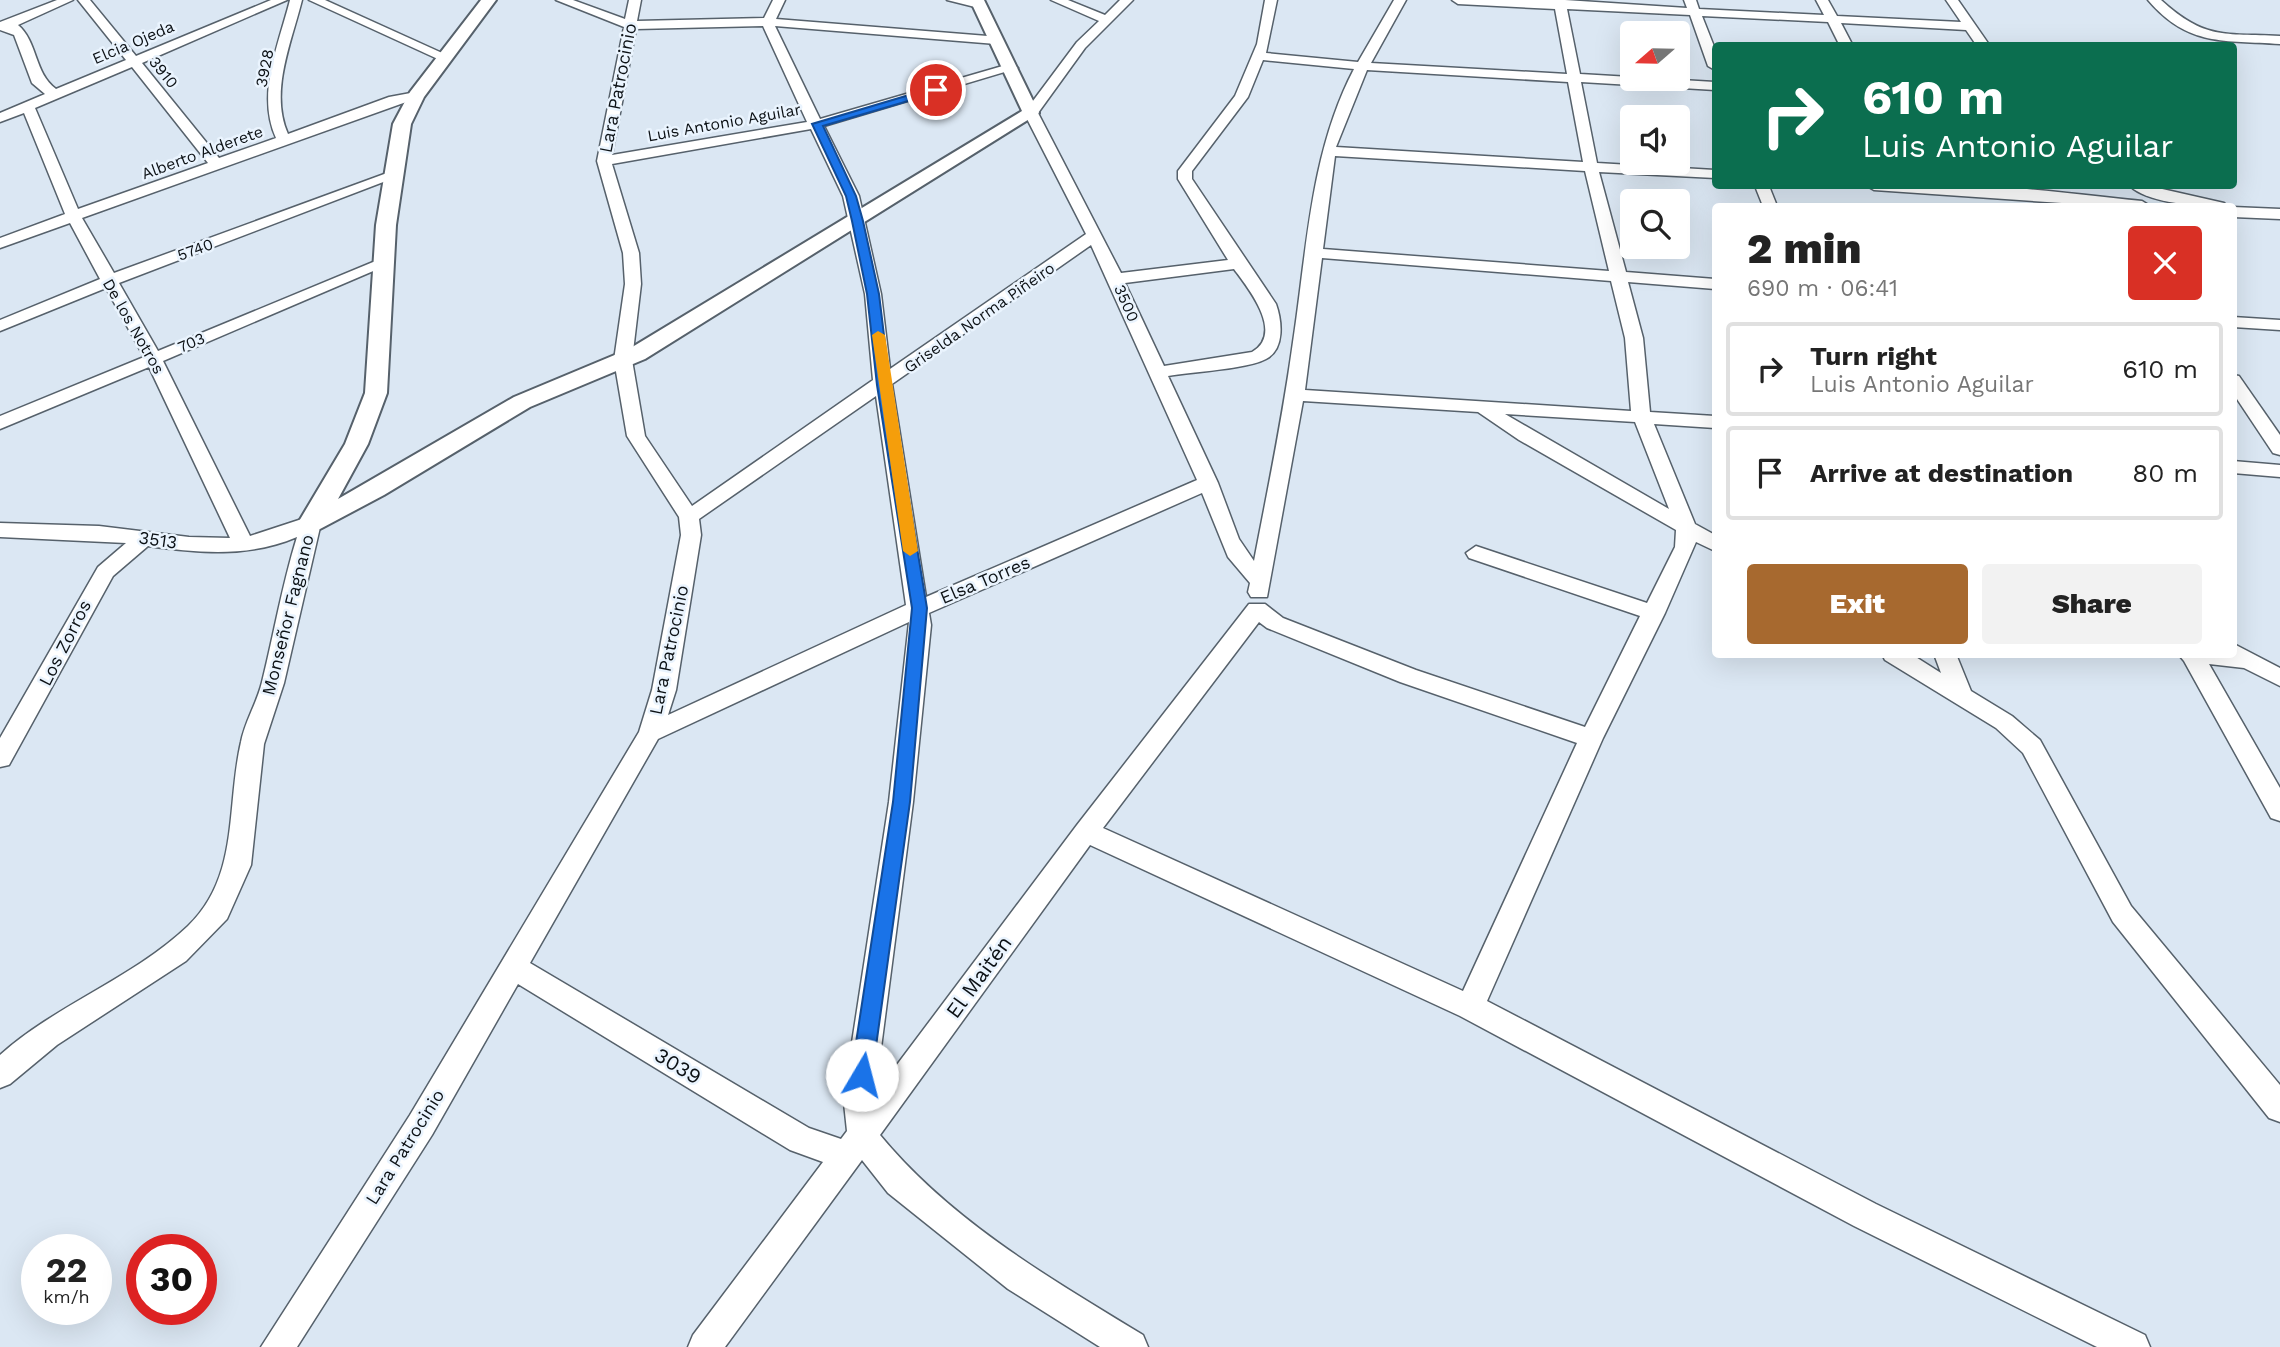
<!DOCTYPE html>
<html lang="en">
<head>
<meta charset="utf-8">
<style>
	:root { --surface:#fff; --page:#f2f2f2; --text:#222; --muted:#767676; --line:#e0e0e0; --accent:#a7692f }
	body { margin:0; font-family:"Work Sans",sans-serif; background:var(--page); color:var(--text); height:100vh; display:flex; flex-direction:column; font-size:26px; white-space:nowrap }
	* { box-sizing:border-box; margin:0 }
	p { font-size:23px; color:var(--muted) }
	.icon { flex:none; width:38px; height:38px; fill:none; stroke:currentColor; stroke-width:2; stroke-linecap:round; stroke-linejoin:round }
	.map { position:relative; flex:1; overflow:hidden }
	.panel { position:absolute; left:1712px; top:203px; width:525px; height:455px; display:flex; flex-direction:column; background:var(--surface); border-radius:7px; box-shadow:0 7px 28px #0002 }
	.panel>* { flex:none }
	.guide { position:absolute; left:1712px; top:42px; width:525px; height:147px; border-radius:7px; box-shadow:0 7px 28px #0002; background:#0b6e4f; color:#fff; overflow:hidden }
	.needle { width:46px; rotate:250deg }
	.tools { position:absolute; left:1620px; top:21px; display:grid; gap:14px }
	.tools a { display:grid; place-items:center; width:70px; height:70px; border-radius:7px; background:var(--surface); box-shadow:0 7px 28px #0002; font-size:35px }
	.speed { position:absolute; left:21px; top:1234px; display:flex; gap:14px; font-size:35px; font-weight:700; text-align:center }
	.speed>* { display:grid; place-content:center; width:91px; height:91px; border-radius:50%; background:var(--surface); box-shadow:0 7px 28px #0002; line-height:1 }
	.speed small { font-size:18px; font-weight:400 }
	.speed .limit { border:10px solid #d22; background:#fff; color:#111 }
	.pin { position:absolute; display:grid; place-items:center; width:60px; height:60px; color:#fff; margin:-30px; border:4px solid #fff; border-radius:50%; box-shadow:0 2px 7px #0007 }
	.me { position:absolute; width:77px; margin:-38px; rotate:8deg; stroke-linejoin:round; filter:drop-shadow(0 0 5px #0008) }
	.turn { display:flex; align-items:center; gap:24px; height:147px; padding:0 35px; font-size:32px }
	.turn .icon { width:91px; height:91px; stroke-width:2.5 }
	.turn b { display:block; font-size:49px; line-height:60px }
	.round { display:grid; place-items:center; flex:none; width:74px; height:74px; border-radius:7px; background:var(--page) }
	.head { display:flex; align-items:center; justify-content:space-between; height:119px; padding:0 35px }
	h1 { font-size:42px; font-weight:800; line-height:52px }
	.cta { display:flex; gap:14px; margin-top:auto; padding:14px 35px }
	.cta a { flex:1; height:80px; border-radius:7px; background:var(--accent); color:#fff; font-size:28px; font-weight:800; line-height:80px; text-align:center }
	.cta a+a { background:var(--page); color:var(--text) }
	ul { padding:0; list-style:none }
	li { display:flex; align-items:center; gap:21px; height:94px; margin:0 14px 10px; padding:0 21px; border:4px solid var(--line); border-radius:7px }
	li div { flex:1 }
	li b { display:block; font-size:26px }
	li em { font-style:normal }
	.map>svg:first-child { display:block }
	.lines { fill:none; stroke-linecap:round; stroke-linejoin:round }
	.minor-casing { stroke:#56616b; stroke-width:3 }
	.tertiary-casing { stroke:#56616b; stroke-width:4 }
	.minor { fill:#fff; fill-rule:evenodd }
	.tertiary { fill:#fff; fill-rule:evenodd }
	.route { fill:#1a73e8; stroke:#114b97; stroke-width:2 }
	.slow { fill:#f59e0b }
	.labels { text-anchor:middle; stroke-width:5; stroke-linejoin:round; paint-order:stroke }
	.far-street-label { font-size:16px; fill:#0c1115; stroke:#eaf4fe }
	.street-label { font-size:18px; fill:#0c1115; stroke:#eaf4fe }
	.near-street-label { font-size:21px; fill:#0c1115; stroke:#eaf4fe }
</style>
</head>
<body>
<div class="map">
<svg width="2280" height="1347" viewBox="0 0 2280 1347">
	<rect width="100%" height="100%" fill="#dbe7f3"/>
	<g class="lines">
		<g class="minor-casing">
			<g id="minor">
				<path d="M 57,0 L 73,0 L 18,25 C 38,42 34,73 56,89 L 126,60 L 78,0 L 90,0 L 136,56 L 271,0 L 287,0 L 142,63 L 219,158 L 276,138 C 256,94 279,44 290,0 L 302,0 C 292,41 269,92 288,134 L 389,97 L 416,92 L 423,96 L 82,218 L 114,273 L 387,173 L 392,172 L 399,176 L 119,283 L 158,351 L 378,260 L 384,258 L 392,263 L 163,361 L 250,536 L 311,516 L 321,523 L 284,683 L 264,744 L 251,865 L 227,919 L 186,961 L 57,1045 L 10,1084 L 0,1088 L 0,1055 C 57,1004 132,979 188,926 C 240,876 226,806 241,742 C 245,721 257,703 262,682 C 274,634 282,585 297,537 C 248,558 199,553 148,546 L 113,576 L 9,765 L 0,767 L 0,738 L 98,567 L 126,543 L 0,537 L 0,523 L 99,526 L 189,537 L 230,538 L 149,367 L 0,429 L 0,416 L 144,357 L 106,288 L 0,331 L 0,320 L 100,279 L 70,223 L 0,248 L 0,238 L 65,214 L 24,113 L 0,122 L 0,113 L 45,94 L 32,83 L 14,35 L 0,30 L 0,22 ZM 132,67 L 208,163 L 78,209 L 35,108 Z"/>
				<path d="M 309,0 L 325,0 L 451,57 L 440,60 Z"/>
				<path d="M 556,0 L 573,0 L 625,19 L 629,0 L 641,0 L 637,21 L 764,18 L 773,0 L 785,0 L 776,19 L 1000,37 L 1002,40 L 996,44 L 775,26 L 820,119 L 1006,65 L 1018,68 L 824,126 L 859,196 L 881,294 L 890,369 L 1086,234 L 1024,113 L 1077,42 L 1099,21 L 1051,0 L 1068,0 L 1105,15 L 1120,0 L 1133,0 L 1085,48 L 1038,113 L 1121,273 L 1228,260 L 1178,179 L 1178,171 L 1235,96 L 1257,44 L 1265,0 L 1277,0 L 1266,53 L 1358,62 L 1394,0 L 1406,0 L 1371,63 L 1567,74 L 1555,9 L 1458,4 L 1452,0 L 1565,0 L 1687,8 L 1684,0 L 1696,0 L 1699,9 L 1824,15 L 1816,0 L 1828,0 L 1837,16 L 1961,22 L 1946,0 L 1958,0 L 1990,46 L 1977,46 L 1966,30 L 1841,23 L 1853,46 L 1840,46 L 1828,22 L 1702,16 L 1715,49 L 1715,70 L 1708,66 L 1690,15 L 1567,9 L 1580,74 L 1715,82 L 1715,90 L 1581,82 L 1597,163 L 1715,170 L 1715,178 L 1599,172 L 1626,272 L 1715,279 L 1715,289 L 1628,282 L 1643,338 L 1650,412 L 1715,416 L 1715,428 L 1654,424 L 1695,524 L 1715,535 L 1715,551 L 1696,542 L 1665,613 L 1603,738 L 1487,1001 L 1876,1204 L 2145,1335 L 2150,1347 L 2097,1347 L 1854,1226 L 1460,1016 L 1090,845 L 880,1135 C 950,1220 1049,1278 1143,1335 L 1148,1347 L 1100,1347 L 1008,1289 L 888,1193 L 862,1160 L 725,1347 L 688,1347 L 693,1335 L 823,1162 L 790,1150 L 518,984 L 432,1135 L 297,1347 L 261,1347 L 410,1115 L 639,732 L 652,690 L 681,535 L 679,517 L 627,436 L 614,360 L 625,284 L 623,253 L 597,161 L 624,27 ZM 763,26 L 807,122 L 612,155 L 636,29 ZM 1263,60 L 1354,69 C 1310,153 1307,250 1293,342 C 1283,416 1268,488 1254,561 L 1239,539 L 1218,483 L 1168,376 C 1191,372 1248,369 1266,359 C 1285,349 1282,321 1276,304 L 1192,179 L 1192,171 L 1248,97 ZM 1367,70 L 1568,82 L 1583,162 L 1336,147 ZM 811,129 L 843,196 L 865,294 L 873,380 L 692,506 L 645,436 L 632,360 L 641,284 L 639,253 L 612,164 ZM 1335,156 L 1585,171 L 1609,271 L 1323,249 ZM 1091,245 L 1197,480 L 926,597 L 892,384 ZM 1322,258 L 1611,281 L 1625,338 L 1631,411 L 1305,390 ZM 1234,269 C 1248,288 1285,333 1252,352 L 1164,366 L 1125,283 ZM 876,396 L 906,605 L 668,715 L 676,690 L 701,535 L 699,519 ZM 1303,401 L 1478,412 L 1519,440 L 1676,530 L 1675,547 L 1647,603 L 1476,546 L 1466,553 L 1469,558 L 1640,616 L 1585,727 L 1416,670 L 1283,618 L 1265,604 L 1249,604 L 1077,825 L 875,1094 L 913,802 L 931,625 L 929,613 L 1202,493 L 1228,557 L 1250,583 L 1248,592 L 1251,597 L 1267,597 ZM 1505,414 L 1635,422 L 1669,509 ZM 909,622 L 889,802 L 847,1075 L 844,1103 L 847,1131 L 841,1139 L 809,1128 L 530,963 L 658,739 ZM 1259,622 L 1267,628 L 1400,682 L 1577,743 L 1463,991 L 1103,828 Z"/>
				<path d="M 947,0 L 976,0 L 985,4 L 979,8 Z"/>
				<path d="M 2148,0 L 2161,0 C 2205,40 2223,33 2280,36 L 2280,44 C 2224,40 2188,47 2148,0 Z"/>
				<path d="M 1755,186 L 1769,186 L 1777,206 L 1763,206 Z"/>
				<path d="M 1867,186 C 1952,178 2056,192 2142,201 L 2150,206 L 2106,206 L 1874,190 Z"/>
				<path d="M 2130,186 L 2149,186 L 2224,203 L 2227,206 C 2203,208 2147,203 2130,186 Z"/>
				<path d="M 2233,207 L 2280,209 L 2280,219 L 2233,217 Z"/>
				<path d="M 2233,317 L 2280,320 L 2280,330 L 2233,327 Z"/>
				<path d="M 2233,375 L 2239,376 L 2280,435 L 2280,455 L 2273,453 L 2233,393 Z"/>
				<path d="M 2233,461 L 2280,465 L 2280,477 L 2233,473 Z"/>
				<path d="M 2234,644 L 2280,668 L 2280,686 L 2244,668 L 2209,664 L 2280,788 L 2280,821 L 2271,818 L 2184,661 L 2178,654 L 2233,654 Z"/>
				<path d="M 1882,654 L 1911,654 L 1941,673 L 1934,654 L 1956,654 L 1971,691 L 2012,716 L 2040,740 L 2131,906 L 2280,1085 L 2280,1122 L 2269,1118 L 2113,922 L 2023,753 L 1996,728 L 1885,660 Z"/>
			</g>
		</g>
		<g class="tertiary-casing">
			<path id="tertiary" d="M 481,0 L 496,0 L 424,97 L 411,124 L 396,225 L 387,393 L 368,444 L 338,499 L 514,397 L 629,349 L 1022,111 L 970,0 L 984,0 L 1039,113 L 645,359 L 530,407 L 384,495 L 320,529 L 302,529 L 298,523 L 345,444 L 365,393 L 376,225 L 393,124 L 410,92 Z"/>
		</g>
		<use href="#minor" class="minor"/>
		<use href="#tertiary" class="tertiary"/>
	</g>
	<path class="route" d="M 936,87 L 939,92 L 823,126 L 856,196 L 863,221 L 879,294 L 890,385 L 927,608 L 910,802 L 872,1075 L 869,1082 L 862,1084 L 854,1082 L 851,1075 L 893,802 L 912,608 L 877,385 L 867,294 L 852,221 L 846,196 L 812,124 Z"/>
	<path class="slow" d="M 878,331 L 885,335 L 918,551 L 910,556 L 903,551 L 872,335 Z"/>
	<g class="labels">
		<g class="far-street-label">
			<text transform="translate(133 42) rotate(-23)" y="6">Elcia Ojeda</text>
			<text transform="translate(264 68) rotate(-79)" y="6">3928</text>
			<text transform="translate(164 72) rotate(51)" y="6">3910</text>
			<text transform="translate(724 122) rotate(-10)" y="6">Luis Antonio Aguilar</text>
			<text transform="translate(202 152) rotate(-20)" y="6">Alberto Alderete</text>
			<text transform="translate(195 249) rotate(-20)" y="6">5740</text>
			<text transform="translate(1127 303) rotate(66)" y="6">3500</text>
			<text transform="translate(979 317) rotate(-35)" y="6">Griselda Norma Piñeiro</text>
			<text transform="translate(134 326) rotate(60)" y="6">De los Notros</text>
			<text transform="translate(191 342) rotate(-23)" y="6">703</text>
		</g>
		<g class="street-label">
			<text transform="translate(618 88) rotate(-79)" y="6">Lara Patrocinio</text>
			<text transform="translate(158 540) rotate(8)" y="6">3513</text>
			<text transform="translate(985 580) rotate(-23)" y="6">Elsa Torres</text>
			<text transform="translate(288 615) rotate(-76)" y="6">Monseñor Fagnano</text>
			<text transform="translate(65 643) rotate(-63)" y="6">Los Zorros</text>
			<text transform="translate(669 650) rotate(-78)" y="6">Lara Patrocinio</text>
			<text transform="translate(405 1147) rotate(-58)" y="6">Lara Patrocinio</text>
		</g>
		<g class="near-street-label">
			<text transform="translate(979 977) rotate(-54)" y="7">El Maitén</text>
			<text transform="translate(678 1066) rotate(31)" y="7">3039</text>
		</g>
	</g>
</svg>
<div class="tools">
<a><svg class="needle" viewBox="-14 -14 28 28"><path d="M0-13l5 13h-10z" fill="#e53935"/><path d="M0 13l5-13h-10z" fill="#767676"/></svg></a>
<a><svg class="icon" aria-label="sound" viewBox="0 0 24 24"><path d="M4 9h4l5-4v14l-5-4H4zM17 9q2 3 0 6"/></svg></a>
<a><svg class="icon" aria-label="search" viewBox="0 0 24 24"><circle cx="10" cy="10" r="6"/><path d="M15 15l6 6"/></svg></a>
</div>
<div class="speed"><div>22<small>km/h</small></div><div class="limit">30</div></div>
<div class="pin" style="left:936px;top:90px;background:#d93025"><svg class="icon" aria-label="arrive" viewBox="0 0 24 24"><path d="M6 21V4h12l-3 4 3 4H6"/></svg></div>
<svg class="me" style="left:862px;top:1075px" viewBox="-20 -20 40 40"><circle r="19" fill="#fff"/><path d="M0-13L10 11 0 6-10 11z" fill="#1a73e8"/></svg>
<div class="guide">
<div class="turn"><svg class="icon" aria-label="right" viewBox="0 0 24 24"><path d="M7 20v-9h11M14 6l5 5-5 5"/></svg><div><b>610 m</b>Luis Antonio Aguilar</div></div>
</div>
<section class="panel">
<div class="head"><div><h1>2 min</h1><p>690 m · 06:41</p></div><a class="round" style="background:#d93025;color:#fff"><svg class="icon" aria-label="close" viewBox="0 0 24 24"><path d="M6 6l12 12M18 6L6 18"/></svg></a></div>
<ul>
<li><svg class="icon" aria-label="right" viewBox="0 0 24 24"><path d="M7 20v-9h11M14 6l5 5-5 5"/></svg><div><b>Turn right</b><p>Luis Antonio Aguilar</p></div><em>610 m</em></li>
<li><svg class="icon" aria-label="arrive" viewBox="0 0 24 24"><path d="M6 21V4h12l-3 4 3 4H6"/></svg><div><b>Arrive at destination</b></div><em>80 m</em></li>
</ul>
<div class="cta"><a>Exit</a><a>Share</a></div>
</section>
</div>
</body>
</html>
